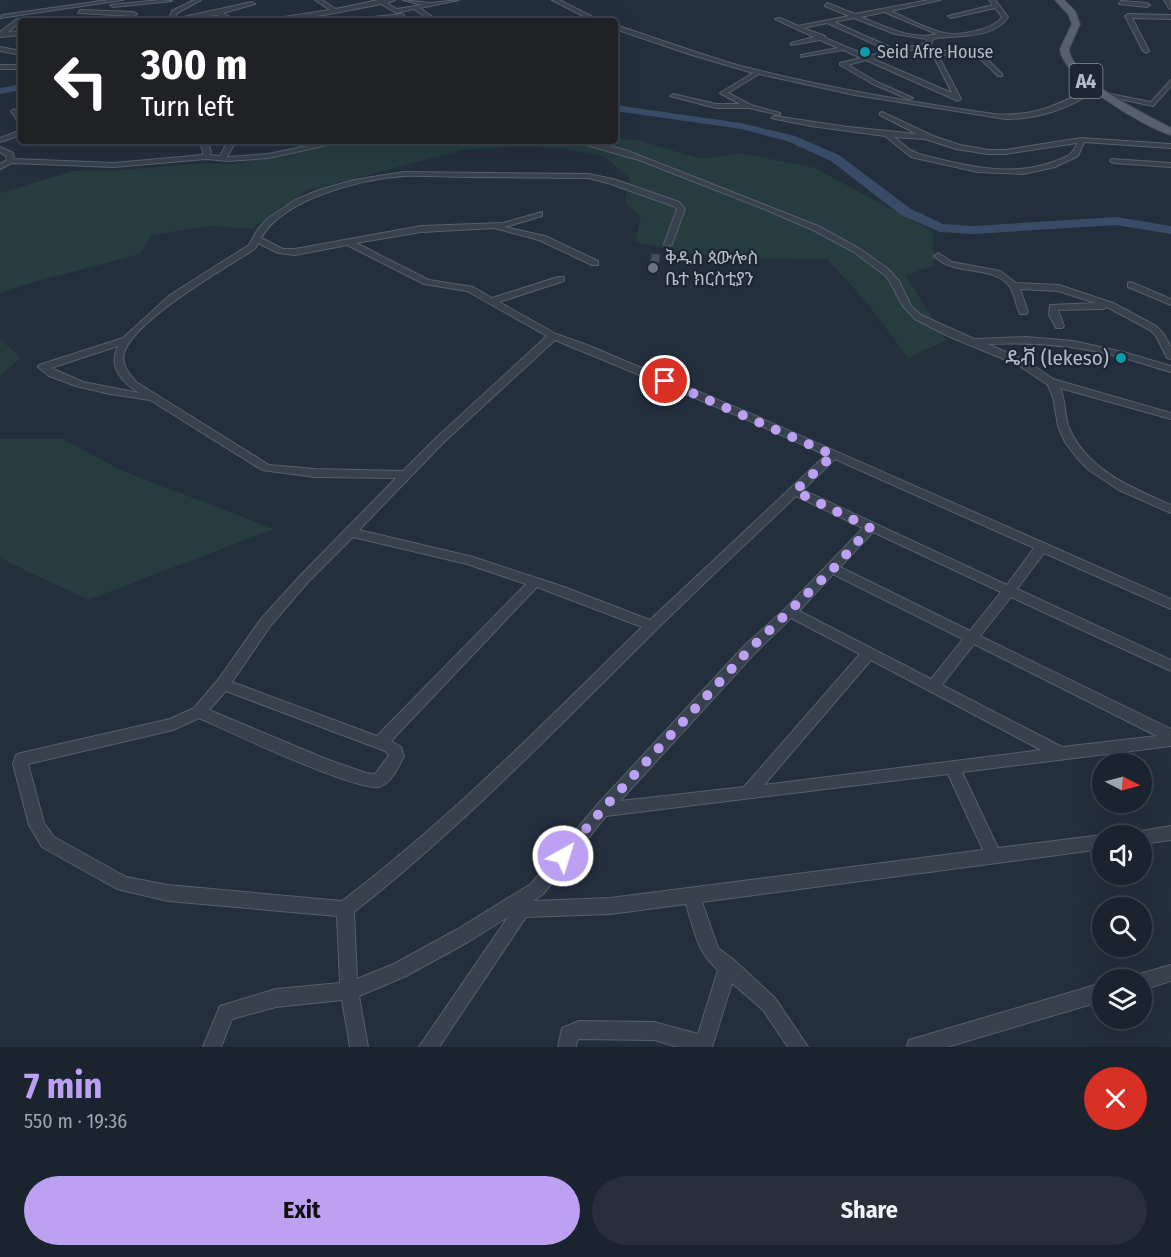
<!DOCTYPE html>
<html lang="en">
<head>
<meta charset="utf-8">
<style>
	:root { --surface:#1b232e; --page:#282f3a; --text:#f1f3f6; --muted:#a0a4aa; --line:#39404a; --accent:#bca0f2 }
	body { margin:0; font-family:"Fira Sans Condensed","Noto Sans Ethiopic",sans-serif; background:var(--page); color:var(--text); height:100vh; display:flex; flex-direction:column; font-size:22px; white-space:nowrap }
	* { box-sizing:border-box; margin:0 }
	p { font-size:20px; color:var(--muted) }
	.icon { flex:none; width:33px; height:33px; fill:none; stroke:currentColor; stroke-width:2; stroke-linecap:round; stroke-linejoin:round }
	.map { position:relative; height:1047px; overflow:hidden }
	.details { display:flex; flex-direction:column; background:var(--surface); flex:1 }
	.details>* { flex:none }
	.guide { position:absolute; left:18px; top:18px; width:600px; height:126px; border-radius:6px; box-shadow:0 6px 24px #0002,0 0 0 2px var(--line); background:#202124; color:#fff; overflow:hidden }
	.needle { width:39px; rotate:96deg }
	.tools { position:absolute; left:1092px; top:753px; display:grid; gap:12px }
	.tools a { display:grid; place-items:center; width:60px; height:60px; border-radius:50%; background:var(--surface); box-shadow:0 6px 24px #0002,0 0 0 2px var(--line); font-size:30px }
	.pin { position:absolute; display:grid; place-items:center; width:51px; height:51px; color:#fff; margin:-26px; border:3px solid #fff; border-radius:50%; box-shadow:0 2px 6px #0007 }
	.me { position:absolute; width:66px; margin:-33px; rotate:39deg; stroke-linejoin:round; filter:drop-shadow(0 0 4px #0008) }
	.turn { display:flex; align-items:center; gap:21px; height:126px; padding:0 24px; font-size:27px }
	.turn .icon { width:78px; height:78px; stroke-width:2.5 }
	.turn b { display:block; font-size:42px; line-height:51px }
	.round { display:grid; place-items:center; flex:none; width:63px; height:63px; border-radius:32px; background:var(--page) }
	.headline { display:flex; align-items:center; justify-content:space-between; height:102px; padding:0 24px }
	h1 { font-size:36px; font-weight:700; line-height:45px; color:var(--accent) }
	.button { display:flex; gap:12px; margin-top:auto; padding:12px 24px }
	.button a { flex:1; height:69px; border-radius:36px; background:var(--accent); color:#111; font-size:24px; font-weight:700; line-height:69px; text-align:center }
	.button a+a { background:var(--page); color:var(--text) }
	.map>svg:first-child { display:block }
	.green { fill:#263c3f }
	.lines { fill:none; stroke-linecap:round; stroke-linejoin:round }
	.river { fill:#394c67; fill-rule:evenodd }
	.street-casing { stroke:#565f6c; stroke-width:2 }
	.primary-casing { stroke:#414a57; stroke-width:2 }
	.street { fill:#38414e; fill-rule:evenodd }
	.primary { fill:#56606e; fill-rule:evenodd }
	.wall { fill:#3b4654 }
	.building { fill:#455162; stroke:#303945; stroke-width:1.5 }
	.route { stroke:#bca0f2; stroke-width:10; stroke-dasharray:0 18 }
	.culture-dot { fill:#0f9aa8; stroke:#1d2633; stroke-width:2 }
	.worship-dot { fill:#6b7280; stroke:#1d2633; stroke-width:2 }
	.labels { text-anchor:middle; stroke-width:4.5; stroke-linejoin:round; paint-order:stroke }
	.far-poi-label { font-size:18px; fill:#b4bcc9; stroke:#1d2633; text-anchor:start }
	.shield { fill:#1d2633; stroke:#878f9c; stroke-width:1.5 }
	.shield-label { font-size:20px; font-weight:bold; fill:#b4bcc9 }
	.poi-label { font-size:21px; fill:#b4bcc9; stroke:#1d2633; text-anchor:end }
</style>
</head>
<body>
<div class="map">
<svg width="1171" height="1047" viewBox="0 0 1171 1047">
	<rect width="100%" height="100%" fill="#242f3e"/>
	<g class="green">
		<path d="M 615,139 L 637,140 L 702,159 L 740,153 L 815,168 L 933,232 L 934,266 L 905,275 L 947,340 L 908,358 L 868,304 L 827,259 L 716,258 L 635,242 L 641,217 L 625,203 L 629,177 L 605,157 L 567,149 L 523,146 L 463,150 L 306,191 L 251,229 L 211,226 L 151,235 L 140,254 L 27,284 L 0,294 L 0,193 L 74,171 L 121,170 L 193,164 L 234,164 L 347,143 L 373,141 L 528,141 L 580,146 L 599,141 L 615,141 Z"/>
		<path d="M 0,339 L 21,358 L 0,375 Z"/>
		<path d="M 0,439 L 63,439 L 123,471 L 274,529 L 88,600 L 0,558 Z"/>
	</g>
	<g class="lines">
		<g class="river">
			<path d="M 21,84 L 21,90 L 0,94 L 0,88 Z"/>
			<path d="M 615,105 L 741,123 L 795,136 L 839,155 L 911,209 L 943,224 L 974,226 L 1116,217 L 1171,226 L 1171,234 L 1116,225 L 974,234 L 940,232 L 901,215 L 831,161 L 787,141 L 741,129 L 615,111 Z"/>
		</g>
		<g class="street-casing">
			<g id="street">
				<path d="M 108,0 L 123,0 L 0,18 L 2,15 Z"/>
				<path d="M 160,0 L 172,1 L 113,7 L 110,5 Z"/>
				<path d="M 194,0 L 201,0 L 177,13 L 174,19 L 252,2 L 255,4 L 223,13 L 237,21 L 230,21 L 217,15 L 184,21 L 168,21 L 172,11 Z"/>
				<path d="M 315,0 L 322,0 L 336,9 L 378,0 L 395,0 L 387,3 L 397,9 L 422,5 L 403,0 L 430,3 L 459,0 L 420,8 L 431,16 L 424,21 L 417,21 L 424,16 L 414,9 L 396,13 L 381,4 C 340,12 300,21 258,21 L 330,10 Z"/>
				<path d="M 552,0 L 559,0 L 601,21 L 593,21 Z"/>
				<path d="M 929,0 L 940,0 L 891,11 C 907,18 926,29 944,33 C 959,36 993,30 1002,17 L 995,8 L 951,18 L 948,16 L 993,5 L 989,0 L 995,0 L 1008,17 C 993,39 961,35 937,38 L 933,39 L 931,45 L 873,59 L 952,93 L 929,47 L 933,47 L 936,51 L 978,50 L 1002,74 L 1002,76 L 998,76 L 974,53 L 938,55 L 961,99 L 958,101 L 866,60 L 848,65 L 877,82 L 913,98 L 908,99 L 873,84 L 840,65 L 840,63 L 861,58 L 843,50 L 801,57 L 801,55 L 838,48 L 820,40 L 791,45 L 791,43 L 814,37 L 775,19 L 780,18 L 798,26 L 849,16 L 825,6 L 827,3 L 855,14 ZM 884,12 L 937,34 C 912,41 884,26 861,17 ZM 854,18 L 895,34 L 927,39 L 926,43 L 897,50 L 834,22 ZM 827,23 L 890,51 L 868,56 L 825,38 L 825,36 L 803,28 Z"/>
				<path d="M 1164,0 L 1170,0 L 1171,9 L 1169,8 Z"/>
				<path d="M 1121,1 L 1147,3 L 1150,5 L 1147,7 L 1119,4 Z"/>
				<path d="M 80,10 L 134,12 L 137,14 L 134,16 L 78,13 Z"/>
				<path d="M 403,14 L 405,17 L 350,21 L 353,19 Z"/>
				<path d="M 1128,14 L 1171,15 L 1171,19 L 1132,18 L 1149,51 L 1146,53 L 1143,51 L 1125,16 Z"/>
				<path d="M 17,19 L 22,20 L 8,32 L 21,31 L 21,35 L 0,37 L 0,32 Z"/>
				<path d="M 615,25 C 656,38 696,53 737,65 C 821,87 908,102 994,114 C 1034,117 1058,105 1093,87 L 1098,88 C 1073,108 1038,119 1006,119 L 855,95 L 759,74 L 728,93 L 751,105 L 780,113 L 780,115 L 749,108 L 716,108 L 670,96 L 673,94 L 716,104 L 740,104 L 720,93 L 753,73 L 692,55 L 615,29 Z"/>
				<path d="M 0,47 L 21,51 L 21,55 L 0,51 Z"/>
				<rect x="0" y="65" width="21" height="4"/>
				<path d="M 1171,80 L 1171,86 L 1153,106 L 1102,95 L 1105,93 L 1151,102 Z"/>
				<path d="M 14,109 L 21,117 L 21,124 L 19,123 L 11,111 Z"/>
				<path d="M 882,112 L 933,136 L 960,145 L 988,150 L 1005,150 L 1081,138 L 1171,144 L 1171,148 L 1084,142 L 1078,156 L 1055,167 L 1023,174 L 978,172 L 911,157 L 885,136 L 811,126 L 771,118 L 774,116 L 848,127 L 917,134 L 880,115 L 880,113 ZM 894,137 L 925,139 L 956,149 L 988,154 L 1005,154 L 1077,143 C 1074,155 1064,158 1053,162 C 1008,178 963,165 919,154 L 910,150 Z"/>
				<path d="M 21,130 L 21,135 L 0,142 L 0,138 Z"/>
				<path d="M 199,141 L 207,141 L 211,151 L 210,155 L 220,156 L 228,141 L 236,141 L 227,157 L 229,157 L 268,154 L 332,141 L 347,141 L 268,158 L 229,161 L 206,159 L 114,167 L 12,163 L 0,169 L 0,164 L 7,160 L 6,156 L 0,152 L 0,147 L 13,153 L 14,159 L 114,163 L 203,155 L 203,151 Z"/>
				<path d="M 572,141 L 592,141 L 628,151 L 818,226 L 860,249 L 888,269 L 899,281 L 911,306 L 921,315 L 974,339 L 1026,337 L 1073,341 L 1123,352 L 1171,366 L 1171,372 C 1153,367 1135,361 1117,356 C 1074,345 1031,342 987,344 L 1025,360 L 1053,379 L 1171,413 L 1171,419 L 1060,388 C 1066,401 1064,415 1069,428 C 1087,470 1132,488 1171,505 L 1171,513 L 1119,490 L 1089,470 L 1077,458 L 1065,442 L 1058,426 L 1053,397 L 1048,385 L 1018,365 L 948,336 L 915,319 L 903,306 L 887,277 L 854,252 L 813,230 L 769,211 L 639,160 Z"/>
				<path d="M 1111,159 L 1171,163 L 1171,167 L 1114,163 L 1110,161 Z"/>
				<path d="M 404,172 L 588,174 L 613,179 L 679,202 L 685,209 L 672,244 L 668,247 L 664,244 L 677,209 L 673,206 L 608,183 L 588,178 C 547,178 505,177 464,177 C 444,177 424,175 404,176 C 362,179 284,198 261,238 L 283,249 L 295,249 L 421,226 L 503,223 L 542,212 L 542,216 L 505,227 L 545,236 L 598,261 L 598,265 L 592,265 L 539,240 L 494,228 L 421,232 L 356,243 L 429,280 L 473,287 L 492,298 L 558,277 L 564,277 L 564,281 L 499,302 L 556,334 L 587,345 L 749,413 L 1171,599 L 1171,609 L 1044,553 L 1017,589 L 1171,660 L 1171,671 L 1011,597 L 980,636 L 1171,729 L 1171,746 L 962,772 L 998,848 L 1102,835 L 1102,849 L 702,902 L 718,948 L 734,960 L 775,998 L 808,1047 L 788,1047 L 763,1010 L 732,983 L 712,1047 L 678,1047 L 654,1040 L 579,1039 L 577,1040 L 576,1047 L 558,1047 L 562,1028 L 579,1021 L 654,1022 L 698,1034 L 718,970 C 697,952 694,930 686,904 L 610,914 L 526,917 L 439,1047 L 419,1047 L 508,917 L 468,942 L 406,976 L 359,996 L 368,1047 L 350,1047 L 342,1000 L 276,1007 L 232,1019 L 221,1047 L 203,1047 L 220,1006 L 276,989 L 340,983 L 337,916 L 168,901 L 117,889 L 42,847 L 29,825 L 13,764 L 16,755 L 21,753 L 170,719 L 194,708 L 218,680 L 261,619 L 300,576 L 396,478 L 315,477 L 262,470 L 150,400 L 110,394 L 76,386 L 49,376 L 38,367 L 39,365 L 123,338 L 170,295 L 249,245 L 258,229 L 267,219 L 295,200 L 319,190 L 354,180 ZM 258,243 L 278,253 L 295,255 L 347,245 L 424,284 L 467,291 L 547,336 L 436,438 L 403,471 L 315,469 L 269,465 L 136,382 C 129,373 121,365 124,353 C 134,320 225,268 255,249 ZM 555,340 L 741,417 L 826,455 L 650,620 L 564,587 L 473,557 L 359,530 L 444,442 ZM 118,346 C 108,366 121,382 139,393 L 83,382 L 51,368 ZM 835,459 L 1034,548 L 1007,585 L 803,490 ZM 796,496 L 863,528 L 785,609 L 744,646 L 597,805 L 531,884 L 456,930 L 394,964 L 357,979 L 354,912 C 458,830 551,734 646,640 C 695,591 746,544 796,496 ZM 873,532 L 1001,592 L 970,631 L 840,567 ZM 353,537 L 467,564 L 526,584 L 377,736 L 232,682 L 271,625 L 308,582 ZM 833,574 L 963,639 L 931,679 L 799,611 ZM 537,587 L 642,627 C 545,722 450,819 342,901 L 168,885 L 126,877 L 54,837 L 44,823 L 28,764 L 173,730 L 199,718 C 228,731 355,791 379,787 C 391,784 399,766 404,756 L 401,747 L 391,741 ZM 791,618 L 860,654 L 744,787 L 620,801 L 754,654 ZM 974,644 L 1157,736 L 1062,747 L 942,685 ZM 871,660 L 1041,750 L 764,785 ZM 226,691 L 385,751 L 389,755 L 375,774 L 366,773 L 326,759 L 209,710 ZM 948,774 L 983,850 L 610,898 L 533,901 L 543,894 L 606,816 Z"/>
				<path d="M 938,253 L 952,262 L 1000,271 L 1016,283 L 1059,285 L 1113,303 L 1156,326 L 1163,333 L 1171,347 L 1171,359 L 1167,358 L 1156,336 L 1150,330 L 1107,307 L 1103,309 L 1058,310 L 1064,326 L 1062,328 L 1056,328 L 1049,315 L 1050,305 L 1096,303 L 1058,291 L 1020,289 L 1028,312 L 1026,314 L 1020,314 C 1016,306 1015,295 1010,287 C 994,264 955,277 934,256 Z"/>
				<path d="M 1131,282 L 1171,299 L 1171,305 L 1128,287 L 1128,283 Z"/>
				<path d="M 1171,826 L 1171,840 L 1142,844 L 1142,836 L 1135,836 L 1136,832 Z"/>
				<path d="M 1171,965 L 1171,981 L 1142,990 L 1142,980 L 1134,980 L 1136,975 Z"/>
				<path d="M 1102,983 L 1102,1001 L 947,1047 L 907,1047 L 909,1040 L 916,1038 Z"/>
			</g>
		</g>
		<g class="primary-casing">
			<path id="primary" d="M 1055,0 L 1064,0 L 1075,11 L 1080,24 L 1069,49 C 1073,82 1144,113 1171,128 L 1171,135 C 1144,127 1063,79 1060,49 L 1072,24 L 1068,14 Z"/>
		</g>
		<use href="#street" class="street"/>
		<use href="#primary" class="primary"/>
	</g>
	<path class="wall" d="M 660,254 L 659,274 L 649,274 L 650,266 Z"/>
	<path class="building" d="M 651,254 L 660,254 L 659,266 L 650,266 Z"/>
	<g class="lines">
		<path class="route" d="M 563,856 L 602,810 L 749,650 L 834,568 L 870,528 L 795,491 L 833,455 L 665,381"/>
	</g>
	<g class="culture-dot">
		<circle cx="865" cy="52" r="6"/>
		<circle cx="1121" cy="358" r="6"/>
	</g>
	<circle class="worship-dot" cx="653" cy="268" r="6"/>
	<g class="labels">
		<g class="far-poi-label">
			<text x="877" y="58">Seid Afre House</text>
			<text x="665" y="264">ቅዱስ ጳውሎስ<tspan x="665" dy="21">ቤተ ክርስቲያን</tspan></text>
		</g>
		<rect class="shield" x="1069.5" y="64" width="33" height="34" rx="4.5"/>
		<g class="shield-label">
			<text x="1086" y="88">A4</text>
		</g>
		<g class="poi-label">
			<text x="1109" y="365">ዴቭ (lekeso)</text>
		</g>
	</g>
</svg>
<div class="tools">
<a><svg class="needle" viewBox="-14 -14 28 28"><path d="M0-13l5 13h-10z" fill="#e53935"/><path d="M0 13l5-13h-10z" fill="#a0a4aa"/></svg></a>
<a><svg class="icon" aria-label="sound" viewBox="0 0 24 24"><path d="M4 9h4l5-4v14l-5-4H4zM17 9q2 3 0 6"/></svg></a>
<a><svg class="icon" aria-label="search" viewBox="0 0 24 24"><circle cx="10" cy="10" r="6"/><path d="M15 15l6 6"/></svg></a>
<a><svg class="icon" aria-label="layers" viewBox="0 0 24 24"><path d="M12 4l9 5-9 5-9-5zM3 14l9 5 9-5"/></svg></a>
</div>
<div class="pin" style="left:665px;top:381px;background:#d93025"><svg class="icon" aria-label="arrive" viewBox="0 0 24 24"><path d="M6 21V4h12l-3 4 3 4H6"/></svg></div>
<svg class="me" style="left:563px;top:856px" viewBox="-20 -20 40 40"><circle r="17" fill="#bca0f2" stroke="#fff" stroke-width="3"/><path d="M0-11L8 9 0 5-8 9z" fill="#fff"/></svg>
<div class="guide">
<div class="turn"><svg class="icon" aria-label="left" viewBox="0 0 24 24"><path d="M17 20v-9H6M10 6l-5 5 5 5"/></svg><div><b>300 m</b>Turn left</div></div>
</div>
</div>
<section class="details">
<div class="headline"><div><h1>7 min</h1><p>550 m · 19:36</p></div><a class="round" style="background:#d93025;color:#fff"><svg class="icon" aria-label="close" viewBox="0 0 24 24"><path d="M6 6l12 12M18 6L6 18"/></svg></a></div>
<div class="button"><a>Exit</a><a>Share</a></div>
</section>
</body>
</html>
